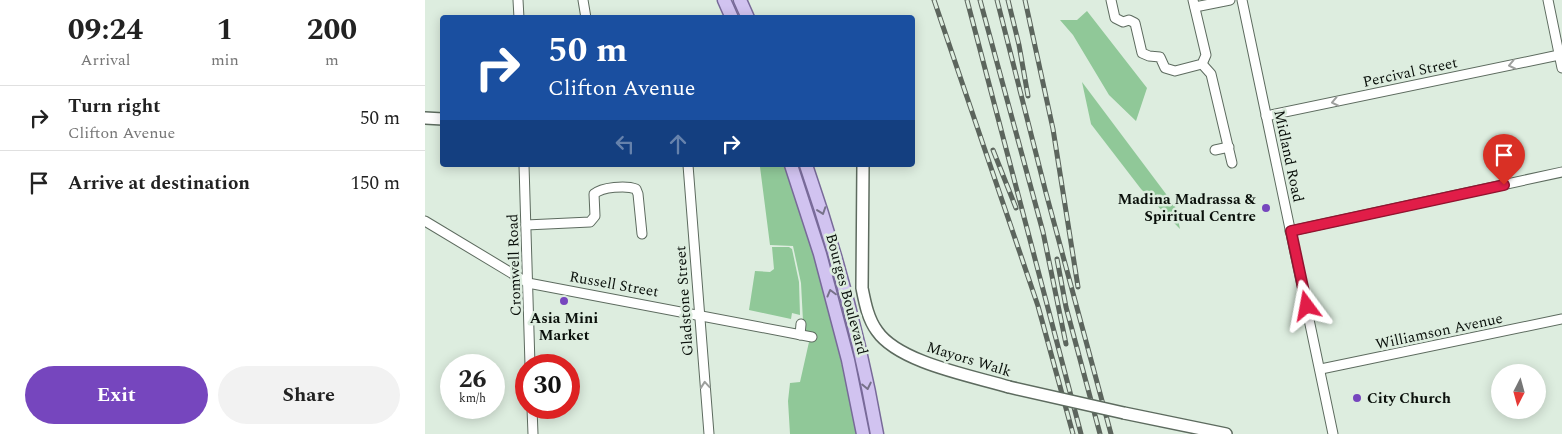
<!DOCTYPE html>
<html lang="en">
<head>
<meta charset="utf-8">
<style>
	:root { --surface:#fff; --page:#f2f2f2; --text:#222; --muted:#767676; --line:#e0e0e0; --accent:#7646be }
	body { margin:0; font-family:Spectral,serif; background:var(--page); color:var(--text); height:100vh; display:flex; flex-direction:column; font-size:19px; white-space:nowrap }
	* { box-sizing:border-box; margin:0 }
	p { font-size:16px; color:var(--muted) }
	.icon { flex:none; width:28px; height:28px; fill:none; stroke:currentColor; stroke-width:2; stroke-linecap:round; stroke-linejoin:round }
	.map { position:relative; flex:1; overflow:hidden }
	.sheet { display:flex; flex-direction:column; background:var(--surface); width:425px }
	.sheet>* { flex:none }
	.banner { position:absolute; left:15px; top:15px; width:475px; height:152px; border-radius:5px; box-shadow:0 2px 12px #0003; background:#1a4fa0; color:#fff; overflow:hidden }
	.needle { width:32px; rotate:186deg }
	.tools { position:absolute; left:1066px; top:364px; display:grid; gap:10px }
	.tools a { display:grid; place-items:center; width:55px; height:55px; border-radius:50%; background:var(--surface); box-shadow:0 2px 12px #0003; font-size:25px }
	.speed { position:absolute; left:15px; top:354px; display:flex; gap:10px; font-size:25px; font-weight:700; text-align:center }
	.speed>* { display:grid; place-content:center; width:65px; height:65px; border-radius:50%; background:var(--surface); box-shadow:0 2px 12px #0003; line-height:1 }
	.speed small { font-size:12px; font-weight:400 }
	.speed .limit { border:8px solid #d22; background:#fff; color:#111 }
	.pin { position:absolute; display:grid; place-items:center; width:42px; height:42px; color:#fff; margin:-51px -21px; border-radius:50% 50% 50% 0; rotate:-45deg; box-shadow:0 0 5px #0007 }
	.pin .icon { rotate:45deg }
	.me { position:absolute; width:55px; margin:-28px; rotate:347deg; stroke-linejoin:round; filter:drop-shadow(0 0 4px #0008) }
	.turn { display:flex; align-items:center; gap:18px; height:105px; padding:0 25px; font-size:22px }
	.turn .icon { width:65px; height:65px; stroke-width:2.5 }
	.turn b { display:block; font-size:35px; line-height:42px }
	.lanes { display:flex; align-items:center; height:48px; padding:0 25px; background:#0003; justify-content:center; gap:25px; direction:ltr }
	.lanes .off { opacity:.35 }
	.eta { display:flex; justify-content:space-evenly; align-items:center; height:85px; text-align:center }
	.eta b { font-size:30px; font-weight:700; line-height:35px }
	.primary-button { display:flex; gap:10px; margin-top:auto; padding:10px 25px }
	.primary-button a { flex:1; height:58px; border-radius:30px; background:var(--accent); color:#fff; font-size:20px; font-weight:700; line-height:58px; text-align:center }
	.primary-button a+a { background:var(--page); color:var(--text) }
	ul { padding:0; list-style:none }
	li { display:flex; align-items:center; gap:15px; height:65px; padding:0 25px; border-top:1px solid var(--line) }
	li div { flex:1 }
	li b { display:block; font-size:19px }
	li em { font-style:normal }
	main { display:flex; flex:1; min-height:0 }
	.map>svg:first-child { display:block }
	.green { fill:#90c898 }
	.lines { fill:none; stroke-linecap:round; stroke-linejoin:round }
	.street-casing { stroke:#5d6b5f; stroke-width:11 }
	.secondary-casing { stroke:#5d6b5f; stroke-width:14 }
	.primary-casing { stroke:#786a99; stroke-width:15 }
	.street { stroke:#fff; stroke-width:9 }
	.secondary { stroke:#fff; stroke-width:11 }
	.primary { stroke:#d1c3f0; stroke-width:12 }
	.rail-casing { stroke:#5c655d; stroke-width:5 }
	.rail { stroke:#ddeddf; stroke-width:3; stroke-dasharray:9; stroke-linecap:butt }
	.secondary-bridge-casing { stroke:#5d6b5f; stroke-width:14; stroke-linecap:butt }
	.secondary-bridge { stroke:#fff; stroke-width:11 }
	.oneway { stroke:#9d9f9d }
	.oneway2 { stroke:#777289 }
	.route-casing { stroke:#92132f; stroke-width:12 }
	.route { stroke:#e11d48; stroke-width:9 }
	.poi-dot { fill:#7646be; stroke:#ddeddf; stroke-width:2 }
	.labels { text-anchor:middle; stroke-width:5; stroke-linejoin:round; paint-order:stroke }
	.street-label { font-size:15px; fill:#0a100b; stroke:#ddeddf }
	.poi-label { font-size:15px; font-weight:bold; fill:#0a100b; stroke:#ddeddf; text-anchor:end }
</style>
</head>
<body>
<main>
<section class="sheet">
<div class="eta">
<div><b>09:24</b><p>Arrival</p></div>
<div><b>1</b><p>min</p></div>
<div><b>200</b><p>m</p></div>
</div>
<ul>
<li><svg class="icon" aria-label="right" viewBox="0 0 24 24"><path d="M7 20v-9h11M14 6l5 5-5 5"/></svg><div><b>Turn right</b><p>Clifton Avenue</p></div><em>50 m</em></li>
<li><svg class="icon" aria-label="arrive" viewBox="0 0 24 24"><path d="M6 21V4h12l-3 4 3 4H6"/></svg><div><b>Arrive at destination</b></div><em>150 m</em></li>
</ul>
<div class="primary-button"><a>Exit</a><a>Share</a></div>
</section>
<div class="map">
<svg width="1137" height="434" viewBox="0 0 1137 434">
	<rect width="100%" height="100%" fill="#ddeddf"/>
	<g class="green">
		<path d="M 662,11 L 722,88 L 711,121 L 684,95 L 648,35 L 635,20 L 652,20 Z"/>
		<path d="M 657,82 L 750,206 L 755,229 L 716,189 L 666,124 Z"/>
		<path d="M 301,165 L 359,165 L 365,175 C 392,261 414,346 432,434 L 365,434 L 363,401 L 365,383 L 375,382 L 384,342 L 378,321 L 376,283 L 368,246 L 345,245 L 335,167 Z"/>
		<path d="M 347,247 L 364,247 L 367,249 L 374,282 L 375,315 L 367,313 L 366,319 L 324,310 L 330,271 L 345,272 L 349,269 Z"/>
	</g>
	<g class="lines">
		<g class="street-casing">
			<g id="street">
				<path d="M 93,0 L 94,18"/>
				<path d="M 158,0 L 161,18"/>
				<path d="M 686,0 L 690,18 L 698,22 L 704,20 L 710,23 L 717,53 L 724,56 L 735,57 L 740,68 L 750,71 L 777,64 L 781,55 L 768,0"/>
				<path d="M 817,0 L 908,434"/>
				<path d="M 1123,0 L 1137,68"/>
				<path d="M 770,7 L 805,0"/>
				<path d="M 777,64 L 786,74 L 807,163"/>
				<path d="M 841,116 L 1134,55"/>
				<path d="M 790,150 L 804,147"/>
				<path d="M 99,165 L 105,365"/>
				<path d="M 263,165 L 284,434"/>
				<path d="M 0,221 L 103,283 L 387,337"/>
				<path d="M 101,225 L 165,222 L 170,216 L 169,194 C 177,187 201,185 211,189 L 213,194 L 217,234"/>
				<path d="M 865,231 L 1137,172"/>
				<path d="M 375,335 L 376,324"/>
				<path d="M 896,369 L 1137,319"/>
				<path d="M 107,408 L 108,434"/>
			</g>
		</g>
		<g class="secondary-casing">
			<g id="secondary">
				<path d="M 0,118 L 18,119"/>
				<path d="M 438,165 L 437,288 C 440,303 443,319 452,331 C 474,363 548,376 584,387"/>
				<path d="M 699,413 L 801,434"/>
			</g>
		</g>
		<g class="primary-casing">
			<g id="primary">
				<path d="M 299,0 L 307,18"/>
				<path d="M 315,0 L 323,18"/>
				<path d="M 366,165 L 395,254 L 423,360 L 438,434"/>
				<path d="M 381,165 C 411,252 436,343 452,434"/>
			</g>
		</g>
		<use href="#street" class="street"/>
		<use href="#secondary" class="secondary"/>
		<use href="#primary" class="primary"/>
		<g class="rail-casing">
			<g id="rail">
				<path d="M 509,0 L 613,306 L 648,434"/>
				<path d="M 542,0 L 656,434"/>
				<path d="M 555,0 L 618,232 L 641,344"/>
				<path d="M 572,0 L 621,193 L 686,434"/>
				<path d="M 583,0 L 594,45 L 603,96"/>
				<path d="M 600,0 L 628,129 L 653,287"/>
				<path d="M 568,150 L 591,208"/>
				<path d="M 632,259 L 641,307 L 675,434"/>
			</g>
		</g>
		<use href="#rail" class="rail"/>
		<g class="secondary-bridge-casing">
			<path id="secondary-bridge" d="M 584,387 L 699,413"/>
		</g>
		<use href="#secondary-bridge" class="secondary-bridge"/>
	</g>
	<defs><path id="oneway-chevron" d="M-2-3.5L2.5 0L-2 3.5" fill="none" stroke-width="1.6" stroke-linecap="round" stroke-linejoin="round" transform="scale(1.25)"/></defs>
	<g class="oneway">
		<use href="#oneway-chevron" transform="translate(1087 65) rotate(168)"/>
		<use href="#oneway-chevron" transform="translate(910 102) rotate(168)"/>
		<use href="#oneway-chevron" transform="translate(280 385) rotate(-95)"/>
	</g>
	<g class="oneway2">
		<use href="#oneway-chevron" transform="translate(397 211) rotate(71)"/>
		<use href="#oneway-chevron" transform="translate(406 293) rotate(-105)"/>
		<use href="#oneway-chevron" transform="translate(442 386) rotate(78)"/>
	</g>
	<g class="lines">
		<g class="route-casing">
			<path id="route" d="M 882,306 L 866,231 L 1079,185"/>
		</g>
		<use href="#route" class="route"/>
	</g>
	<g class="poi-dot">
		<circle cx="841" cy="208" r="5"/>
		<circle cx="139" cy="301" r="5"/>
		<circle cx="932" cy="398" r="5"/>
	</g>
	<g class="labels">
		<g class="street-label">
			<text transform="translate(985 72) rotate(-12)" y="5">Percival Street</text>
			<text transform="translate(864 156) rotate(78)" y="5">Midland Road</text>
			<text transform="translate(89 265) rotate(-92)" y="5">Cromwell Road</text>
			<text transform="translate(189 284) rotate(10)" y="5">Russell Street</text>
			<text transform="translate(422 294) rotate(75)" y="5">Bourges Boulevard</text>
			<text transform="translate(259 301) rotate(-94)" y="5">Gladstone Street</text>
			<text transform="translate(1014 331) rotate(-12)" y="5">Williamson Avenue</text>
			<text transform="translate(544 359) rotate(17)" y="5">Mayors Walk</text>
		</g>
		<g class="poi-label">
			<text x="831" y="204">Madina Madrassa &amp;<tspan x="831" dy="17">Spiritual Centre</tspan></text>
			<text x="139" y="323" text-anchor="middle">Asia Mini<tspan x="139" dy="17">Market</tspan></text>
			<text x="942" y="403" text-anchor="start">City Church</text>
		</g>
	</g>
</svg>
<div class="tools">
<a><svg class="needle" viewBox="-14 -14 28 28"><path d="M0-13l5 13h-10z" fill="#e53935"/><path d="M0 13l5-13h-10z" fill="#767676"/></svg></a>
</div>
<div class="speed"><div>26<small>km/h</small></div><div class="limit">30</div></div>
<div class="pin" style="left:1079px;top:185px;background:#d93025"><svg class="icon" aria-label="arrive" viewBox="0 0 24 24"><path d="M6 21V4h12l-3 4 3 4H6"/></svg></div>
<svg class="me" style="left:882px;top:306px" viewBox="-20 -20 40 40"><path d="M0-17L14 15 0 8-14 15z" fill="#e11d48" stroke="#fff" stroke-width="4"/></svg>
<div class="banner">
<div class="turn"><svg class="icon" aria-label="right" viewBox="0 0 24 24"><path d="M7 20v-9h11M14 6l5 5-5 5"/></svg><div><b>50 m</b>Clifton Avenue</div></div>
<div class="lanes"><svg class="icon off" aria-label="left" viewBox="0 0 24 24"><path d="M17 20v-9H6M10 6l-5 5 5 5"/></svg><svg class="icon off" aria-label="ahead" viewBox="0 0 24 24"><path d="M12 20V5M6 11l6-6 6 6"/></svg><svg class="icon" aria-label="right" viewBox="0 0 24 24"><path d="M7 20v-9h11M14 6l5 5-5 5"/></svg></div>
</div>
</div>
</main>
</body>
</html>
